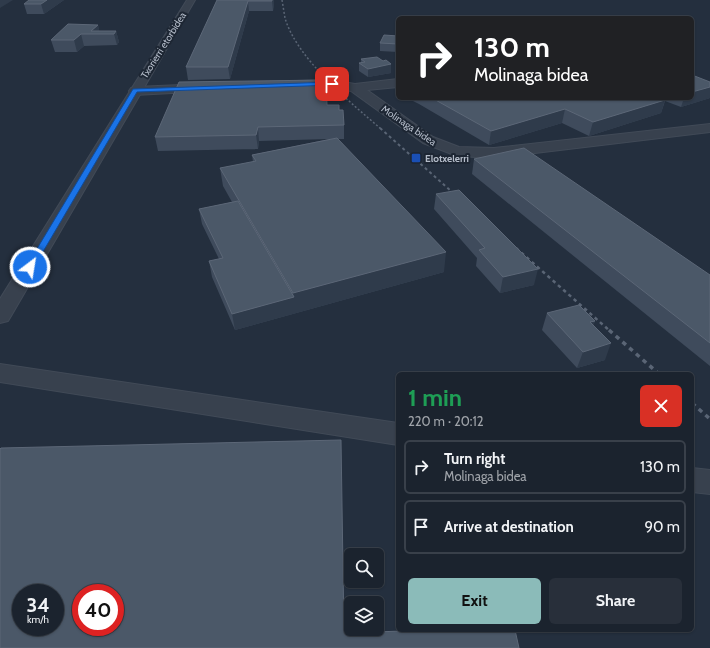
<!DOCTYPE html>
<html lang="en">
<head>
<meta charset="utf-8">
<style>
	:root { --surface:#1b232e; --page:#282f3a; --text:#f1f3f6; --muted:#a0a4aa; --line:#39404a; --accent:#8bbbb9 }
	body { margin:0; font-family:Cabin,sans-serif; background:var(--page); color:var(--text); height:100vh; display:flex; flex-direction:column; font-size:15px; white-space:nowrap }
	* { box-sizing:border-box; margin:0 }
	p { font-size:13px; color:var(--muted) }
	.icon { flex:none; width:22px; height:22px; fill:none; stroke:currentColor; stroke-width:2; stroke-linecap:round; stroke-linejoin:round }
	.map { position:relative; flex:1; overflow:hidden }
	.drawer { position:absolute; left:396px; top:372px; width:298px; height:260px; display:flex; flex-direction:column; background:var(--surface); border-radius:6px; box-shadow:0 1px 3px #0004,0 0 0 1px var(--line) }
	.drawer>* { flex:none }
	.top-card { position:absolute; left:396px; top:16px; width:298px; height:84px; border-radius:6px; box-shadow:0 1px 3px #0004,0 0 0 1px var(--line); background:#202124; color:#fff; overflow:hidden }
	.tools { position:absolute; left:344px; top:548px; display:grid; gap:8px }
	.tools a { display:grid; place-items:center; width:40px; height:40px; border-radius:6px; background:var(--surface); box-shadow:0 1px 3px #0004,0 0 0 1px var(--line); font-size:20px }
	.speed { position:absolute; left:12px; top:584px; display:flex; gap:8px; font-size:20px; font-weight:700; text-align:center }
	.speed>* { display:grid; place-content:center; width:52px; height:52px; border-radius:50%; background:var(--surface); box-shadow:0 1px 3px #0004,0 0 0 1px var(--line); line-height:1 }
	.speed small { font-size:10px; font-weight:400 }
	.speed .limit { border:6px solid #d22; background:#fff; color:#111 }
	.pin { position:absolute; display:grid; place-items:center; width:34px; height:34px; color:#fff; margin:-17px; border-radius:8px; box-shadow:0 2px 6px #0006 }
	.me { position:absolute; width:44px; margin:-22px; rotate:31deg; stroke-linejoin:round; filter:drop-shadow(0 0 3px #0008) }
	.turn { display:flex; align-items:center; gap:14px; height:84px; padding:0 12px; font-size:18px }
	.turn .icon { width:52px; height:52px; stroke-width:2.5 }
	.turn b { display:block; font-size:28px; line-height:34px }
	.round { display:grid; place-items:center; flex:none; width:42px; height:42px; border-radius:6px; background:var(--page) }
	.headline { display:flex; align-items:center; justify-content:space-between; height:68px; padding:0 12px }
	h1 { font-size:24px; font-weight:800; line-height:30px; color:#1e9e55 }
	.primary-button { display:flex; gap:8px; margin-top:auto; padding:8px 12px }
	.primary-button a { flex:1; height:46px; border-radius:6px; background:var(--accent); color:#111; font-size:16px; font-weight:800; line-height:46px; text-align:center }
	.primary-button a+a { background:var(--page); color:var(--text) }
	ul { padding:0; list-style:none }
	li { display:flex; align-items:center; gap:12px; height:54px; margin:0 8px 6px; padding:0 4px; border:2px solid var(--line); border-radius:6px }
	li div { flex:1 }
	li b { display:block; font-size:15px }
	li em { font-style:normal }
	.map>svg:first-child { display:block }
	.lines { fill:none; stroke-linecap:round; stroke-linejoin:round }
	.minor-casing { stroke:#414a57; stroke-width:2 }
	.tertiary-casing { stroke:#414a57; stroke-width:2 }
	.minor { fill:#38414e; fill-rule:evenodd }
	.tertiary { fill:#38414e; fill-rule:evenodd }
	.rail-far3 { stroke:#5a6575; stroke-width:1.5; stroke-dasharray:2 2; stroke-linecap:butt }
	.rail-far2 { stroke:#5a6575; stroke-width:2; stroke-dasharray:3 3; stroke-linecap:butt }
	.rail-far1 { stroke:#5a6575; stroke-width:2.5; stroke-dasharray:3.5 3.5; stroke-linecap:butt }
	.rail { stroke:#5a6575; stroke-width:3.5; stroke-dasharray:4.5 4.5; stroke-linecap:butt }
	.wall { fill:#3f4b5c }
	.shaded-wall { fill:#2f3b4b }
	.building { fill:#4b5868; stroke:#5c6777; fill-rule:evenodd }
	.route { fill:#1a73e8; stroke:#114b97 }
	.transit-dot { fill:#1a4fb4; stroke:#1d2633; stroke-width:1.5 }
	.labels { text-anchor:middle; stroke-width:4; stroke-linejoin:round; paint-order:stroke }
	.far-street-label { font-size:10px; fill:#b4bcc9; stroke:#1d2633 }
	.far-poi-label { font-size:10px; font-weight:bold; fill:#b4bcc9; stroke:#1d2633; text-anchor:start }
</style>
</head>
<body>
<div class="map">
<svg width="710" height="648" viewBox="0 0 710 648">
	<rect width="100%" height="100%" fill="#242f3e"/>
	<g class="lines">
		<g class="minor-casing">
			<g id="minor">
				<path d="M 398,79 L 398,87 L 367,90 L 433,137 L 459,147 L 494,148 L 710,124 L 710,132 L 494,158 L 457,156 L 423,143 L 351,91 L 332,88 L 296,89 L 292,88 L 290,85 L 292,82 L 296,81 L 332,80 L 355,84 Z"/>
				<path d="M 205,84 L 209,85 L 211,88 L 209,91 L 135,95 L 131,94 L 129,91 L 131,88 L 135,87 Z"/>
				<path d="M 0,364 L 398,423 L 398,445 L 0,382 Z"/>
				<path d="M 692,468 L 710,470 L 710,494 L 692,492 Z"/>
			</g>
		</g>
		<g class="tertiary-casing">
			<path id="tertiary" d="M 187,0 L 195,0 L 11,316 L 8,321 L 0,323 L 0,299 Z"/>
		</g>
		<use href="#minor" class="minor"/>
		<use href="#tertiary" class="tertiary"/>
		<path class="rail-far3" d="M 282,0 C 283,6 284,12 285,18 C 297,59 350,102 381,129"/>
		<path class="rail-far2" d="M 380,128 L 460,199"/>
		<path class="rail-far1" d="M 516,248 L 610,331"/>
		<g class="rail">
			<path d="M 609,330 L 659,374"/>
			<path d="M 692,403 L 710,419"/>
		</g>
	</g>
	<g class="wall">
		<path d="M 64,0 L 44,14 L 27,14 L 24,4 Z"/>
		<path d="M 217,0 L 274,0 L 274,3 L 273,11 L 249,11 L 230,79 L 188,80 L 186,67 Z"/>
		<path d="M 98,25 L 99,31 L 116,31 L 119,42 L 117,45 L 84,46 L 77,52 L 55,52 L 51,40 Z"/>
		<path d="M 398,36 L 398,52 L 380,51 L 380,43 Z"/>
		<path d="M 361,59 L 391,73 L 368,77 L 359,71 L 359,63 L 361,63 Z"/>
		<path d="M 398,79 L 398,93 L 395,92 L 396,80 Z"/>
		<path d="M 710,82 L 710,98 L 681,107 L 665,101 L 661,113 L 589,136 L 562,123 L 489,145 L 419,104 L 407,98 L 692,98 Z"/>
		<path d="M 327,105 L 339,110 L 344,125 L 344,139 L 338,139 L 444,272 L 235,330 L 212,277 L 209,261 L 219,259 L 202,224 L 199,209 L 232,202 L 223,186 L 220,168 L 253,162 L 252,155 L 329,139 L 259,141 L 258,149 L 158,151 L 155,137 Z"/>
		<path d="M 474,159 L 710,275 L 710,366 L 472,174 Z"/>
		<path d="M 436,194 L 534,285 L 500,293 L 476,266 L 477,258 L 434,209 Z"/>
		<path d="M 547,313 L 595,321 L 593,325 L 605,360 L 577,368 L 542,330 Z"/>
	</g>
	<g class="shaded-wall">
		<path d="M 0,0 L 13,0 L 0,8 Z"/>
		<path d="M 47,0 L 64,0 L 44,14 L 41,4 Z"/>
		<path d="M 272,0 L 274,0 L 274,3 L 273,11 Z"/>
		<path d="M 248,1 L 249,11 L 230,79 L 228,67 Z"/>
		<path d="M 98,25 L 100,34 L 91,31 Z"/>
		<path d="M 116,31 L 119,42 L 117,45 L 114,34 Z"/>
		<path d="M 81,34 L 84,46 L 77,52 L 74,40 Z"/>
		<path d="M 391,64 L 391,73 L 368,77 L 368,69 Z"/>
		<path d="M 710,87 L 710,98 L 681,107 L 684,98 L 692,98 L 692,92 Z"/>
		<path d="M 665,100 L 661,113 L 589,136 L 593,122 Z"/>
		<path d="M 565,109 L 562,123 L 489,145 L 491,131 Z"/>
		<path d="M 258,127 L 259,141 L 258,149 L 256,135 Z"/>
		<path d="M 446,252 L 444,272 L 235,330 L 232,314 L 294,297 L 293,293 Z"/>
		<path d="M 538,269 L 534,285 L 500,293 L 503,277 Z"/>
		<path d="M 595,321 L 589,337 L 590,322 Z"/>
		<path d="M 611,343 L 605,360 L 577,368 L 583,352 Z"/>
	</g>
	<g class="building">
		<path d="M 29,0 L 47,0 L 41,4 L 24,4 Z"/>
		<path d="M 217,0 L 272,0 L 272,1 L 248,1 L 228,67 L 186,67 Z"/>
		<path d="M 68,24 L 98,25 L 91,31 L 116,31 L 114,34 L 81,34 L 74,40 L 51,40 Z"/>
		<path d="M 384,35 L 398,36 L 398,44 L 380,43 Z"/>
		<path d="M 377,57 L 383,61 L 386,60 L 391,64 L 368,69 L 359,63 L 365,62 L 361,59 Z"/>
		<path d="M 692,75 L 710,82 L 710,87 L 692,92 Z"/>
		<path d="M 326,80 L 327,105 L 339,105 L 339,110 L 343,110 L 344,125 L 258,127 L 256,135 L 155,137 L 179,82 Z"/>
		<path d="M 432,98 L 660,98 L 665,100 L 593,122 L 565,109 L 491,131 Z"/>
		<path d="M 337,138 L 446,252 L 293,293 L 220,168 L 256,161 L 252,155 Z"/>
		<path d="M 524,148 L 710,275 L 710,343 L 474,159 Z"/>
		<path d="M 459,190 L 538,269 L 503,277 L 479,250 L 485,248 L 436,194 Z"/>
		<path d="M 238,201 L 294,297 L 232,314 L 209,261 L 223,258 L 199,209 Z"/>
		<path d="M 579,305 L 595,321 L 590,322 L 611,343 L 583,352 L 547,313 Z"/>
		<path d="M 341,440 L 344,633 L 433,630 L 515,630 L 519,648 L 0,648 L 0,449 L 1,448 ZM 21,593 L 55,593 L 55,627 L 21,627 ZM 81,593 L 115,593 L 115,627 L 81,627 Z"/>
	</g>
	<path class="route" d="M 332,82 L 334,84 L 334,85 L 137,92 L 34,267 L 30,269 L 26,267 L 133,89 Z"/>
	<rect class="transit-dot" x="411" y="153" width="10" height="10" rx="2"/>
	<g class="labels">
		<g class="far-street-label">
			<text transform="translate(163 45) rotate(-58)" y="4">Txorierri etorbidea</text>
			<text transform="translate(409 125) rotate(34)" y="4">Molinaga bidea</text>
		</g>
		<g class="far-poi-label">
			<text x="425" y="162">Elotxelerri</text>
		</g>
	</g>
</svg>
<div class="tools">
<a><svg class="icon" aria-label="search" viewBox="0 0 24 24"><circle cx="10" cy="10" r="6"/><path d="M15 15l6 6"/></svg></a>
<a><svg class="icon" aria-label="layers" viewBox="0 0 24 24"><path d="M12 4l9 5-9 5-9-5zM3 14l9 5 9-5"/></svg></a>
</div>
<div class="speed"><div>34<small>km/h</small></div><div class="limit">40</div></div>
<div class="pin" style="left:332px;top:84px;background:#d93025"><svg class="icon" aria-label="arrive" viewBox="0 0 24 24"><path d="M6 21V4h12l-3 4 3 4H6"/></svg></div>
<svg class="me" style="left:30px;top:267px" viewBox="-20 -20 40 40"><circle r="17" fill="#1a73e8" stroke="#fff" stroke-width="3"/><path d="M0-11L8 9 0 5-8 9z" fill="#fff"/></svg>
<div class="top-card">
<div class="turn"><svg class="icon" aria-label="right" viewBox="0 0 24 24"><path d="M7 20v-9h11M14 6l5 5-5 5"/></svg><div><b>130 m</b>Molinaga bidea</div></div>
</div>
<section class="drawer">
<div class="headline"><div><h1>1 min</h1><p>220 m · 20:12</p></div><a class="round" style="background:#d93025;color:#fff"><svg class="icon" aria-label="close" viewBox="0 0 24 24"><path d="M6 6l12 12M18 6L6 18"/></svg></a></div>
<ul>
<li><svg class="icon" aria-label="right" viewBox="0 0 24 24"><path d="M7 20v-9h11M14 6l5 5-5 5"/></svg><div><b>Turn right</b><p>Molinaga bidea</p></div><em>130 m</em></li>
<li><svg class="icon" aria-label="arrive" viewBox="0 0 24 24"><path d="M6 21V4h12l-3 4 3 4H6"/></svg><div><b>Arrive at destination</b></div><em>90 m</em></li>
</ul>
<div class="primary-button"><a>Exit</a><a>Share</a></div>
</section>
</div>
</body>
</html>
